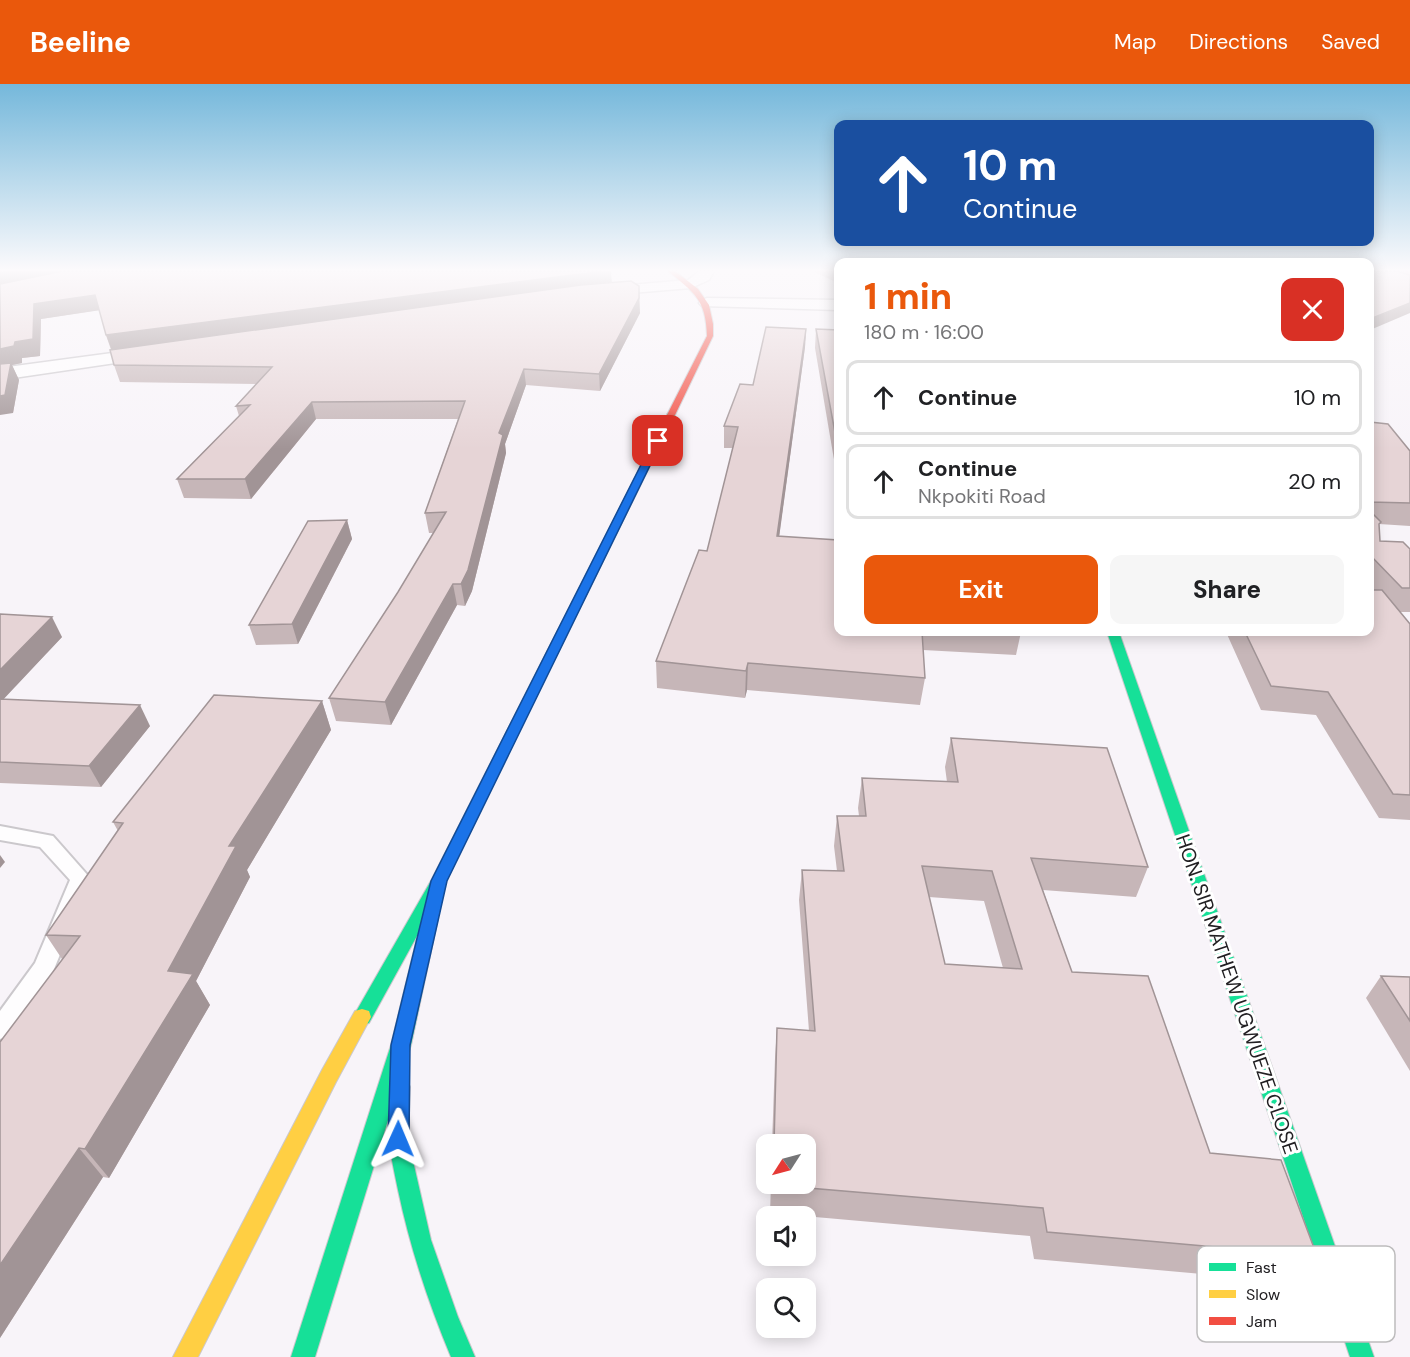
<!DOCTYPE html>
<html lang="en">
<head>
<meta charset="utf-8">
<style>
	:root { --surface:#fff; --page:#f6f6f6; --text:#202124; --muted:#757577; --line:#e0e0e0; --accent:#ea580c }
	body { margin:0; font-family:"DM Sans",sans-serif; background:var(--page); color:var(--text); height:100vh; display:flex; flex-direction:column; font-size:22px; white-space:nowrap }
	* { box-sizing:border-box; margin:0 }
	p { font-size:20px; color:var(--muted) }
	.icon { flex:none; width:33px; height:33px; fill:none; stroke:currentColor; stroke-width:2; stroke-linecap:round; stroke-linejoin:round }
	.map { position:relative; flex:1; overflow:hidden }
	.sheet { position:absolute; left:834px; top:174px; width:540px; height:378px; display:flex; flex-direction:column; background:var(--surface); border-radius:12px; box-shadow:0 3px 15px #0003 }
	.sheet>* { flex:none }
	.guide { position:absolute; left:834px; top:36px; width:540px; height:126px; border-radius:12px; box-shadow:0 3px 15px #0003; background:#1a4fa0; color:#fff; overflow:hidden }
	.needle { width:39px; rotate:234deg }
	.fabs { position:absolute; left:756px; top:1050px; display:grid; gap:12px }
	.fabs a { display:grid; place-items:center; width:60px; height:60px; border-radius:12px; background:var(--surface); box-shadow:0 3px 15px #0003; font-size:30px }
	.pin { position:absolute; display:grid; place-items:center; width:51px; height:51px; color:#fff; margin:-26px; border-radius:12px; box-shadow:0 3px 9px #0006 }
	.me { position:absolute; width:66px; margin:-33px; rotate:1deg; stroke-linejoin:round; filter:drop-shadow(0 0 4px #0008) }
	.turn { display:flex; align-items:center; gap:21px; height:126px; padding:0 30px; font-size:27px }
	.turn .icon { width:78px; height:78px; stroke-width:2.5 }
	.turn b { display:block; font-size:42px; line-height:51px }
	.round { display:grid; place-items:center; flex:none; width:63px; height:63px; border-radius:12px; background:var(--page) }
	.headline { display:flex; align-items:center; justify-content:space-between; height:102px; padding:0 30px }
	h1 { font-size:36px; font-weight:800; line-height:45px; color:var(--accent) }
	.cta { display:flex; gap:12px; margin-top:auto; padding:12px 30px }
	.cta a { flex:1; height:69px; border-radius:12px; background:var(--accent); color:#fff; font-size:24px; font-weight:800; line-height:69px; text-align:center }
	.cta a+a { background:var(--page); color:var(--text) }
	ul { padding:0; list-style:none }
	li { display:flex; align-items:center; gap:18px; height:75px; margin:0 12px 9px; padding:0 18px; border:3px solid var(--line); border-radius:12px }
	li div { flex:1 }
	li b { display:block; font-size:22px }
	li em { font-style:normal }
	header { display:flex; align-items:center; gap:36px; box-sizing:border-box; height:84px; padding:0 30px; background:var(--accent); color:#fff }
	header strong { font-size:28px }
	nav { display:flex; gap:33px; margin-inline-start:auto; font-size:21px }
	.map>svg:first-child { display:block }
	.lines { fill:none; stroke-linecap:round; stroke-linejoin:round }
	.lane-casing { stroke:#cbc8cc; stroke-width:4 }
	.street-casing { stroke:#cbc8cc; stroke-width:3 }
	.fast-casing { stroke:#cbc8cc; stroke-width:2 }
	.slow-casing { stroke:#cbc8cc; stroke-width:2 }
	.jam-casing { stroke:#cbc8cc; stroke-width:2 }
	.lane { fill:#fefdfe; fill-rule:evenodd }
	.street { fill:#fefdfe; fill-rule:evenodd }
	.fast { fill:#16e098; fill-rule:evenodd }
	.slow { fill:#ffcf43; fill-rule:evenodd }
	.jam { fill:#f24e42; fill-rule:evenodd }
	.wall { fill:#c6b6b8; fill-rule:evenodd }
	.shaded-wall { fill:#a19496 }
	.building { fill:#e6d4d6; stroke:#a19496; stroke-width:1.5; fill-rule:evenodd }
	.route { fill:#1a73e8; stroke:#114b97; stroke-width:1.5 }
	.labels { text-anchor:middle; stroke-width:6; stroke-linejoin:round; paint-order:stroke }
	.near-street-label { font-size:20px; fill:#222023; stroke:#fff }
	.key { fill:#fff; stroke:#bdbcbd; stroke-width:1.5 }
	.key-label { font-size:16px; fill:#222023 }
</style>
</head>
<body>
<header>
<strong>Beeline</strong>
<nav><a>Map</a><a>Directions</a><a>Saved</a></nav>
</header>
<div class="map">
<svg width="1410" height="1273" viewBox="0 0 1410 1273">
	<rect width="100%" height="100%" fill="#f8f4f9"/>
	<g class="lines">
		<g class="lane-casing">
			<path id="lane" d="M 0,742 L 53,752 L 91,795 L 52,890 L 8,952 L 0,955 L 0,927 L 35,879 L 70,796 L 40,763 L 0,756 Z"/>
		</g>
		<g class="street-casing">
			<g id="street">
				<path d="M 700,187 L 714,187 L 709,196 L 691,204 L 595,212 L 588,208 L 595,204 L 688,196 Z"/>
				<path d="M 707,214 L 838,216 L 838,226 L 702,222 L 699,219 L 702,216 Z"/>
				<path d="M 157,263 L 163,264 L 166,268 L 163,272 L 0,296 L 0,284 Z"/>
			</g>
		</g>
		<g class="fast-casing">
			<g id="fast">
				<path d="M 668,329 L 675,331 L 430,827 L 436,829 L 438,834 L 411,961 L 400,994 L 407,997 L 410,1003 L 408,1055 L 431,1156 L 458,1233 L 475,1273 L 451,1273 C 428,1218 410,1163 398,1106 C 393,1081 387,1058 389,1033 L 315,1273 L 291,1273 L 391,961 L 418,850 L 369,939 L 362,941 L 355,939 L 353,933 L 432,795 Z"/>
				<path d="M 1107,548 L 1119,548 L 1374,1273 L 1350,1273 Z"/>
			</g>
		</g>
		<g class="slow-casing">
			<path id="slow" d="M 362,925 L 369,927 L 371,933 L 336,998 L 198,1273 L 173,1273 L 322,986 L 355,927 Z"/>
		</g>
		<g class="jam-casing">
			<path id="jam" d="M 668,187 L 675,187 L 698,205 L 709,221 L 713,240 L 713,252 L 675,331 L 671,333 L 667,331 L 707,252 C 706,215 694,209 668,187 Z"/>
		</g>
		<use href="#lane" class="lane"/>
		<use href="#street" class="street"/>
		<use href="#fast" class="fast"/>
		<use href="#slow" class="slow"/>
		<use href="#jam" class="jam"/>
	</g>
	<g class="wall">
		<path d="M 0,187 L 612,199 L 640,229 L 600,307 L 526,301 L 505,360 L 506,369 L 472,507 L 465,522 L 457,521 L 391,641 L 336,637 L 329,614 L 398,508 L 434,449 L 429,449 L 425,429 L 458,335 L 316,335 L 251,415 L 184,414 L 177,395 L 239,332 L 236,322 L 257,300 L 120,298 L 114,281 L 111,266 L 106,251 L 99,226 L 41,235 L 40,272 L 22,274 L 22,279 L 12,281 L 19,296 L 13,329 Z"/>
		<path d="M 812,187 L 838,187 L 838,199 Z"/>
		<path d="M 1397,187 L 1410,187 L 1410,191 Z"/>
		<path d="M 806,245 L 805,263 L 779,452 L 838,548 L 1021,548 L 1016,571 L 923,566 L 925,594 L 920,621 L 747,606 L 745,614 L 657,604 L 656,577 L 707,467 L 733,364 L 724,364 L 724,342 L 753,301 Z"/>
		<path d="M 816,245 L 838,246 L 838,399 L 815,264 Z"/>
		<path d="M 1370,338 L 1410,367 L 1410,442 L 1379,440 L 1379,442 L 1380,457 L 1410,465 L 1410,528 L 1400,528 L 1410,540 L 1410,736 L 1379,734 L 1316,631 L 1261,626 L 1226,548 L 1370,548 Z"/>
		<path d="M 347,436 L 352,455 L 298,560 L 256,561 L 249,541 Z"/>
		<path d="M 0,530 L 62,553 L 3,615 L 150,642 L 101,703 L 0,699 Z"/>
		<path d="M 322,617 L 331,646 L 247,786 L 250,793 L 196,897 L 210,921 L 109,1094 L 103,1093 L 0,1254 L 62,875 L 46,851 L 118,747 L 113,738 Z"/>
		<path d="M 951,654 L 1148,783 L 1136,813 L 1043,806 L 1072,888 L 1210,1069 L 1317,1172 L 1292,1198 L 1034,1175 L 1030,1152 L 770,1129 L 771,1100 L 806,1100 L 806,1060 L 772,1060 L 775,974 L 777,944 L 809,947 L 799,816 L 802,786 L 837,787 L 834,762 L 837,732 L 859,732 L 858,724 L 862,694 L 947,698 L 945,683 ZM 929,813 L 984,817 L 1003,884 L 945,880 Z"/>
		<path d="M 1381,892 L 1410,893 L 1410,987 L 1366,914 Z"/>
	</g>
	<g class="shaded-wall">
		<path d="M 5,187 L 73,187 L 0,204 L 0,188 Z"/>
		<path d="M 604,187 L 611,187 L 612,200 L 112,267 L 106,251 Z"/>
		<path d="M 639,202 L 640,229 L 600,307 L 599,290 Z"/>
		<path d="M 95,211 L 101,226 L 41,235 L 40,272 L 22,274 L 22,279 L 12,281 L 19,296 L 13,329 L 0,331 L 0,265 L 15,258 L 34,220 Z"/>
		<path d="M 1410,219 L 1410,229 L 1370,246 L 1370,235 Z"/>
		<path d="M 806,245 L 805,263 L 776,476 L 777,452 Z"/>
		<path d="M 524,285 L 526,301 L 505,360 L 506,369 L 472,507 L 465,522 L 461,500 L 499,349 Z"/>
		<path d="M 312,318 L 316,335 L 251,415 L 245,395 Z"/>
		<path d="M 347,436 L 352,455 L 298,560 L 292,540 Z"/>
		<path d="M 453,500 L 457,521 L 391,641 L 385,618 Z"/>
		<path d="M 52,533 L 62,553 L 0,619 L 0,586 Z"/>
		<path d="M 748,579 L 747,606 L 745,614 L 746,587 Z"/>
		<path d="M 322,617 L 331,646 L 247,786 L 250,793 L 196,897 L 210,921 L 109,1094 L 85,1065 L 168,887 L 229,762 Z"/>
		<path d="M 140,621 L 150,642 L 101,703 L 89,682 Z"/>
		<path d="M 0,771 L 5,778 L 0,784 Z"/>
		<path d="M 79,1064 L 103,1093 L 0,1254 L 0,1181 Z"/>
	</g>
	<g class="building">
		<path d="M 63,187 L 604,187 L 106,251 L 95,211 L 34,220 L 33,255 L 15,258 L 14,262 L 0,265 L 0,200 Z"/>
		<path d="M 1370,187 L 1396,187 L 1410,191 L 1410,219 L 1370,235 Z"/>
		<path d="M 631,197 L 639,202 L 639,214 L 599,290 L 524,285 L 499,349 L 503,351 L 468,486 L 461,500 L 453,500 L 385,618 L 329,614 L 398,508 L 446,428 L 425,429 L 465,317 L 312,318 L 245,395 L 177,395 L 250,321 L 236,322 L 272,283 L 114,281 L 110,266 L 581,201 Z"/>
		<path d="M 766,243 L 806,245 L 777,452 L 838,456 L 838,548 L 922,548 L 925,594 L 748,579 L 746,587 L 656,577 L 699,466 L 707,467 L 738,343 L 724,342 L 740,300 L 753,301 Z"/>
		<path d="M 816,245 L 838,246 L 838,365 Z"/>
		<path d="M 11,279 L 5,311 L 0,312 L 0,280 Z"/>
		<path d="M 1370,338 L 1388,340 L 1410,367 L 1410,419 L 1370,418 Z"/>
		<path d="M 1370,427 L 1381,438 L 1379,440 L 1380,457 L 1403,458 L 1410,465 L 1410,504 L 1402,504 L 1370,471 Z"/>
		<path d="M 347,436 L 292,540 L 249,541 L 308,437 Z"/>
		<path d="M 1370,506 L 1382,506 L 1410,540 L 1410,711 L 1393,710 L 1328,608 L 1271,602 L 1245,548 L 1370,548 Z"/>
		<path d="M 0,530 L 52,533 L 0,586 Z"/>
		<path d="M 214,611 L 322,617 L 229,762 L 236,762 L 168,887 L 193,890 L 85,1065 L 79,1064 L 0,1181 L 0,958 L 80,852 L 46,851 L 123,739 L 113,738 Z"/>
		<path d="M 0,615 L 140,621 L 89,682 L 0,678 Z"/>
		<path d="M 951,654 L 1107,664 L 1148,783 L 1031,774 L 1072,888 L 1148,892 L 1210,1069 L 1281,1076 L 1317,1172 L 1047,1148 L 1043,1124 L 773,1101 L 773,1100 L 806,1100 L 806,1060 L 774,1060 L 777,944 L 815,947 L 802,786 L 844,787 L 837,732 L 866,732 L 862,694 L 958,698 ZM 922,782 L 992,787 L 1022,885 L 945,880 Z"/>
		<path d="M 1381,892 L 1410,893 L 1410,937 Z"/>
	</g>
	<linearGradient id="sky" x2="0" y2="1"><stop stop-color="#75b8db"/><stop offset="0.51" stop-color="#fcfafc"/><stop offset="1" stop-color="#fcfafc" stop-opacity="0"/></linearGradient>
	<rect width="1410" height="365" fill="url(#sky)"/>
	<path class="route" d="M 658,354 L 662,357 L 447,797 L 410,961 L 409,1055 L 406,1062 L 398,1065 L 391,1062 L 388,1055 L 391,961 L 431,797 L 653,357 Z"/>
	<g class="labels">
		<g class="near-street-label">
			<text transform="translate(1237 910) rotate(71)" y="7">HON. SIR MATHEW UGWUEZE CLOSE</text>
		</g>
	</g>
	<rect x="1197" y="1162" width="198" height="96" rx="9" class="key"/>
	<rect x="1209" y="1179" width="27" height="8" fill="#16e098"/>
	<rect x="1209" y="1206" width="27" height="8" fill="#ffcf43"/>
	<rect x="1209" y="1233" width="27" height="8" fill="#f24e42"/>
	<g class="key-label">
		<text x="1246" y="1189">Fast</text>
		<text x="1246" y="1216">Slow</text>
		<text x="1246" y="1243">Jam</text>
	</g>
</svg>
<div class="fabs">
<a><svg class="needle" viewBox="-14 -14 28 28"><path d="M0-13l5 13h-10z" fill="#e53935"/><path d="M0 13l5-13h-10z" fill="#757577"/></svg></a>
<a><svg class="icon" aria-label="sound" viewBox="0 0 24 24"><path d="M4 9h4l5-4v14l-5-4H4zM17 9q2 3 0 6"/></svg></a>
<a><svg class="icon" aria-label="search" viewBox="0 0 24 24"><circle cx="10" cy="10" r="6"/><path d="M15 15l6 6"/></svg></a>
</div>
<div class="pin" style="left:658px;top:357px;background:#d93025"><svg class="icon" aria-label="arrive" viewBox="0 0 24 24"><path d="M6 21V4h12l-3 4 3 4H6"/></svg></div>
<svg class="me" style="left:398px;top:1055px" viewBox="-20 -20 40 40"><path d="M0-17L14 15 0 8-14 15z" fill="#1a73e8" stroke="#fff" stroke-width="4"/></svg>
<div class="guide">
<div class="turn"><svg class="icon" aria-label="ahead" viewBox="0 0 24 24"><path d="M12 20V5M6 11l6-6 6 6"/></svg><div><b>10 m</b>Continue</div></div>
</div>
<section class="sheet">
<div class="headline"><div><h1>1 min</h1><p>180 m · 16:00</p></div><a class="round" style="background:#d93025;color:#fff"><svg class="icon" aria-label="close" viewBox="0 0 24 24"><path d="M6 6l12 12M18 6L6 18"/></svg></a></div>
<ul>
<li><svg class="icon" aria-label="ahead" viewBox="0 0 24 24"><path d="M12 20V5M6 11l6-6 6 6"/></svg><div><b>Continue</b></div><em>10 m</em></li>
<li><svg class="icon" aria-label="ahead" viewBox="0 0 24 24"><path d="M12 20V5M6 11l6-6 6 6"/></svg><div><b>Continue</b><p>Nkpokiti Road</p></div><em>20 m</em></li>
</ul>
<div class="cta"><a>Exit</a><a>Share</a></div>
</section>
</div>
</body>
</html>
